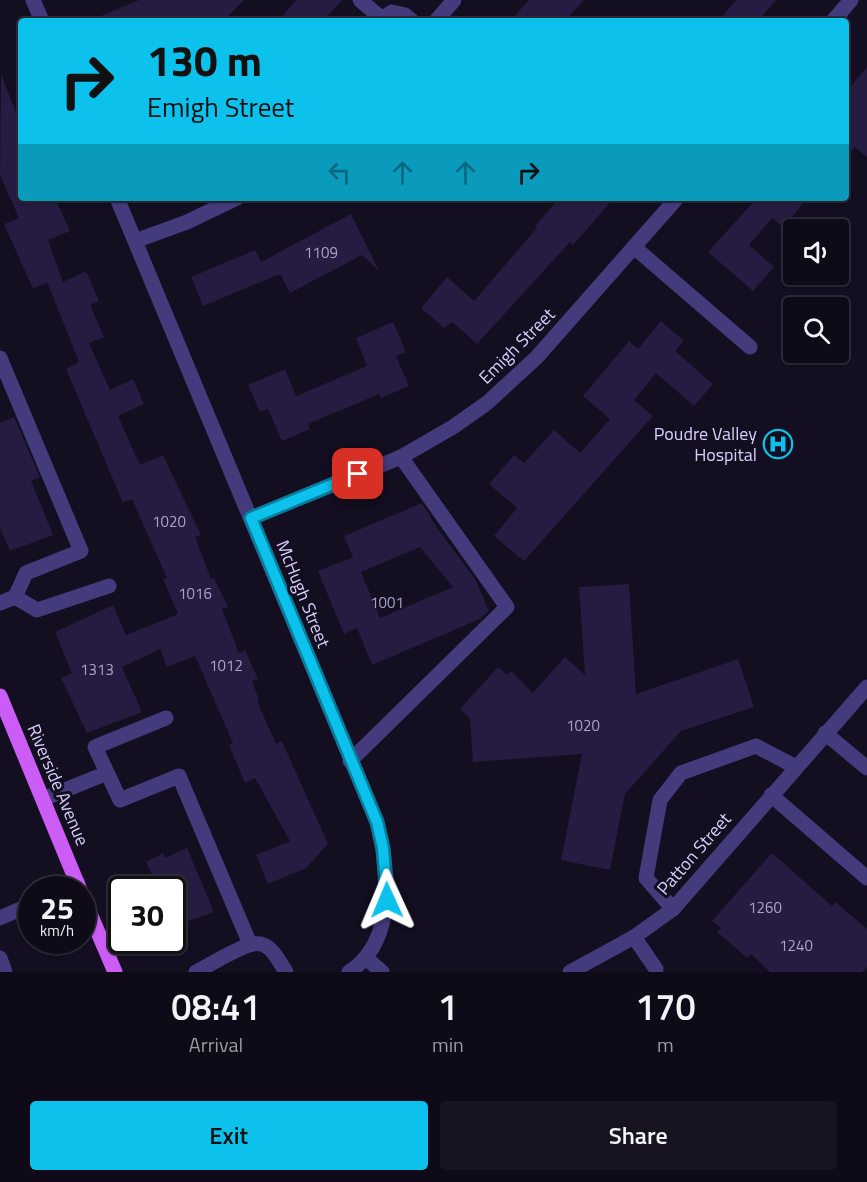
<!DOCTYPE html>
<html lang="en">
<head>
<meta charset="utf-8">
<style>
	:root { --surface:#0e0a18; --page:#171321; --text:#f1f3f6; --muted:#9b9aa2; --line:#2e2b37; --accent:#0cc1ec }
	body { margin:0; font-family:"Titillium Web",sans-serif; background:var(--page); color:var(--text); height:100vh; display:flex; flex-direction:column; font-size:22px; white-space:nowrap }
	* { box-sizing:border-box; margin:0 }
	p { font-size:20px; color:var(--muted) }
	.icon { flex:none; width:33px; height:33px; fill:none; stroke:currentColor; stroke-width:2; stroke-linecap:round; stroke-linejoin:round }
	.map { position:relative; height:972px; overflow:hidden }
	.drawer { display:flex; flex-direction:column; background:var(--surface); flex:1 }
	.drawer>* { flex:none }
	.hud { position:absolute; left:18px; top:18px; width:831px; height:183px; border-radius:6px; box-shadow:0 2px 4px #0004,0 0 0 2px var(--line); background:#0cc1ec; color:#111; overflow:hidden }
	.buttons { position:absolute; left:783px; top:219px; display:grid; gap:12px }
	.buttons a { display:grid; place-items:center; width:66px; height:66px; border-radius:6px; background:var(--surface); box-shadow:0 2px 4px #0004,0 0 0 2px var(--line); font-size:30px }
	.speed { position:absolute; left:18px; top:876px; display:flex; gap:12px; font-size:30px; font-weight:700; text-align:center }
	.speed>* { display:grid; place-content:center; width:78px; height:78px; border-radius:50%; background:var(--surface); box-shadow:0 2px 4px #0004,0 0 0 2px var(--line); line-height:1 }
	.speed small { font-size:15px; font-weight:400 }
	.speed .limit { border:3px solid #111; border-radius:9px; background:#fff; color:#111 }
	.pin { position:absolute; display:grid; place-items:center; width:51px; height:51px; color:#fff; margin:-26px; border-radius:12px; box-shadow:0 3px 9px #0006 }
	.me { position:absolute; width:66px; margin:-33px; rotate:359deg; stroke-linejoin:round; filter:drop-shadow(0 0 4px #0008) }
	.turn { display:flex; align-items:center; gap:21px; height:126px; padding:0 30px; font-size:27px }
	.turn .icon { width:78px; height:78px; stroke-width:2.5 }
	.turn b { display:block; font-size:42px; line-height:51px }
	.lanes { display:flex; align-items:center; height:57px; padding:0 30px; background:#0003; justify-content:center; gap:30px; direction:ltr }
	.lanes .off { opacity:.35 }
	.eta { display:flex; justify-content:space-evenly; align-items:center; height:102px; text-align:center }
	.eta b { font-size:36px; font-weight:600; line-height:42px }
	.action { display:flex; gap:12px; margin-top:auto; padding:12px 30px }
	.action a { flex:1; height:69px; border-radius:6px; background:var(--accent); color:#111; font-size:24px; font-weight:600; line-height:69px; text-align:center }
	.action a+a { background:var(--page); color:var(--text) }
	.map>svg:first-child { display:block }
	.building { fill:#261b40; fill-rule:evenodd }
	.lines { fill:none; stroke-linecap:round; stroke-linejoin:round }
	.minor { stroke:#443b7d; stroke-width:15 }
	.major { stroke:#cb5df6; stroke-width:15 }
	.route-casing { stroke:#087d99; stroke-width:15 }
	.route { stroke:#0cc1ec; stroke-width:10 }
	.labels { text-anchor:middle; stroke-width:6; stroke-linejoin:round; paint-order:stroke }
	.number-label { font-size:15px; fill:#aca2ce }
	.street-label { font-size:18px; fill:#d9cffd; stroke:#130e20 }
	.poi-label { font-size:18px; fill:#d9cffd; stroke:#130e20; text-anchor:end }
</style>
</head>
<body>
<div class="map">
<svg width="867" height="972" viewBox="0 0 867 972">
	<rect width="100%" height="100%" fill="#130e20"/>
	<g class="building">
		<path d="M 139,0 L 244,0 L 223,21 L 89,21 Z"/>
		<path d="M 296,0 L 342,0 L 323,21 L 278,21 Z"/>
		<path d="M 529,0 L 584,0 L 565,21 L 510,21 Z"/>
		<path d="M 736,0 L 776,0 L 758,21 L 718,21 Z"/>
		<path d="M 867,67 L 867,157 L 855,147 L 846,157 L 846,92 Z"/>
		<path d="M 1,74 L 21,125 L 21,198 L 55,198 L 70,231 L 48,240 L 63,282 L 86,271 L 99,301 L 90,305 L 104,337 L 89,343 L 110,390 L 133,379 L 144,404 L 118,416 L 140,465 L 163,455 L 201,535 L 195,537 L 211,579 L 214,578 L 228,607 L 222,609 L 239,653 L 245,650 L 258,679 L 252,681 L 259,700 L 257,701 L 276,744 L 282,741 L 328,844 L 306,868 L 268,884 L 256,855 L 290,841 L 255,778 L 245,783 L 229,745 L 233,743 L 195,656 L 167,667 L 160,649 L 122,667 L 142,712 L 87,733 L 61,678 L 72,673 L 55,632 L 113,605 L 126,635 L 178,614 L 163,579 L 167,578 L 132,499 L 123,503 L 66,369 L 79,362 L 47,282 L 33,289 L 4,224 L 19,218 L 0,175 Z"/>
		<path d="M 560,198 L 614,198 L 573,245 L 570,242 L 477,344 L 452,322 L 444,328 L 421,308 L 447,277 L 474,301 L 537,228 L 535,226 Z"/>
		<path d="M 757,198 L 808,198 L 783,227 L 772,218 L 749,245 L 774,267 L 753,291 L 708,252 Z"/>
		<path d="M 351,214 L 379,271 L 362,255 L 290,293 L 280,274 L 203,306 L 191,277 L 255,250 L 261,262 Z"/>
		<path d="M 661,321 L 684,341 L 675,351 L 713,384 L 694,406 L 656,373 L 634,400 L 653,416 L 524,561 L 494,536 L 517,508 L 489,484 L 514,455 L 524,463 L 554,430 L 580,453 L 610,419 L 583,396 L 629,341 L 638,349 Z"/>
		<path d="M 393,322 L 406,352 L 396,356 L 409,386 L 381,398 L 379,394 L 308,424 L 310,429 L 282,441 L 268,409 L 260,412 L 248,385 L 285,369 L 296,396 L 367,366 L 356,338 Z"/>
		<path d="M 14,417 L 40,477 L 31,481 L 53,535 L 10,551 L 0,528 L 0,423 Z"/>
		<path d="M 422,503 L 437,528 L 475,579 L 489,611 L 480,619 L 372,665 L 357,628 L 344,634 L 318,571 L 353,557 L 344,536 ZM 420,547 L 453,587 L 380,618 L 361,572 Z"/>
		<path d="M 629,584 L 636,694 L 738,659 L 754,707 L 681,731 L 625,794 L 610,870 L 561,860 L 582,754 L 473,762 L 470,718 L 460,709 L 498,667 L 507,675 L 511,671 L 533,693 L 565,657 L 585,675 L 579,587 Z"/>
		<path d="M 187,848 L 214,912 L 172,927 L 172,890 L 159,890 L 146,862 L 163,853 L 165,858 Z"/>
		<path d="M 772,853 L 832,906 L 835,902 L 867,929 L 867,967 L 862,972 L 770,972 L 751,954 L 747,958 L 717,932 L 721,928 L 712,921 Z"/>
	</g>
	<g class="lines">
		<g class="minor">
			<path d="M 33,0 L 42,21"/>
			<path d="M 360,0 L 380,17"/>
			<path d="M 378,21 L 392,12 L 405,15 L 412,21"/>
			<path d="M 436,21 L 454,0"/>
			<path d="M 833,21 L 851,0"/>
			<path d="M 117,198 L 377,822 C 389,870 397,941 349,972"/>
			<path d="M 135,241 L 187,222 L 237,198"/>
			<path d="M 634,247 L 750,347"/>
			<path d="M 0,358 L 81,551 L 26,573 L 15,597 L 0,603"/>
			<path d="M 251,518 L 401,457 L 453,427 L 487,403 L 537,357 L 677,198"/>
			<path d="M 15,597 L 37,610 L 109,586"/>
			<path d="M 166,718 L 95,747 L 120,800 L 179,776 L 250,944"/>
			<path d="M 825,733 L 867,768"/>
			<path d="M 350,761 L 507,607 L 401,457"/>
			<path d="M 771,795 L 867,878"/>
			<path d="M 43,799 L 107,773"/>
			<path d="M 63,890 L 78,883"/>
			<path d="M 673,909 L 646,878 L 660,800 L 681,773 L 756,746 L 796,767"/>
			<path d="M 0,918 L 32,904"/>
			<path d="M 634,937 L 656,969"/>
			<path d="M 0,958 L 5,972"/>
			<path d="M 366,958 L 382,972"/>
			<path d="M 196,972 C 208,966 249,940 261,944 C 273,947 280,963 286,972"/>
			<path d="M 570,972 L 634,937 L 673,909 L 867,687"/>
		</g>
		<g class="major">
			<path d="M 0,696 L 80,890"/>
			<path d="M 82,895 L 115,972"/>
		</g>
	</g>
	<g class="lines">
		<g class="route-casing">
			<path id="route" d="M 358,474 L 251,518 L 377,822 L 383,848 L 387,900"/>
		</g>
		<use href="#route" class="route"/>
	</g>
	<defs>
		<g id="hospital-ring" transform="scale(1.5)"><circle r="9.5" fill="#130e20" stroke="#0cc1ec" stroke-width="1.5"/><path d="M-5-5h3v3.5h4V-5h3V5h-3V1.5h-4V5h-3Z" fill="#0cc1ec"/></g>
	</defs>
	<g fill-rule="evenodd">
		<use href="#hospital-ring" x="778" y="444"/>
	</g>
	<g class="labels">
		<g class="number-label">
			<text x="321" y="258">1109</text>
			<text x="169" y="527">1020</text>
			<text x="195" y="599">1016</text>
			<text x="387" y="608">1001</text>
			<text x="226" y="671">1012</text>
			<text x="97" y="675">1313</text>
			<text x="583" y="731">1020</text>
			<text x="765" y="913">1260</text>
			<text x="796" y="951">1240</text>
		</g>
		<g class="street-label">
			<text transform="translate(517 346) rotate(-45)" y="6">Emigh Street</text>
			<text transform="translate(303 594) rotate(68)" y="6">McHugh Street</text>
			<text transform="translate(58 785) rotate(67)" y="6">Riverside Avenue</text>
			<text transform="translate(694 854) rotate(-49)" y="6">Patton Street</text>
		</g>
		<g class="poi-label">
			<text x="757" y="440">Poudre Valley<tspan x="757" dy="21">Hospital</tspan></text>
		</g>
	</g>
</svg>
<div class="buttons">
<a><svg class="icon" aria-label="sound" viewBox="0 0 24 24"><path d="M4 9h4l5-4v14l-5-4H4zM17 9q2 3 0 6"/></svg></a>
<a><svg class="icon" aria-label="search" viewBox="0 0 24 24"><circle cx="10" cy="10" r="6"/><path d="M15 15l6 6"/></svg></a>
</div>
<div class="speed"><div>25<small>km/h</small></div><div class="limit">30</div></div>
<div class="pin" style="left:358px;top:474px;background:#d93025"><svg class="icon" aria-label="arrive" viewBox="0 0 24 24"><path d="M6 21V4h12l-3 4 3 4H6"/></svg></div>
<svg class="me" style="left:387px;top:900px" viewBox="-20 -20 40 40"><path d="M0-17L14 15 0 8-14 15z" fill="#0cc1ec" stroke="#fff" stroke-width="4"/></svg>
<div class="hud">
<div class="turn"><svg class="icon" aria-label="right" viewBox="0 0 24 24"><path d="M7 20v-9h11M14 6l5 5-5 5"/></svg><div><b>130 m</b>Emigh Street</div></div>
<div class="lanes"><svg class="icon off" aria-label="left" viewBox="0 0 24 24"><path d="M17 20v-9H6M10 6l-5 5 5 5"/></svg><svg class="icon off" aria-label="ahead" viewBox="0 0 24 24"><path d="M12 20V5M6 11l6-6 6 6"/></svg><svg class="icon off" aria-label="ahead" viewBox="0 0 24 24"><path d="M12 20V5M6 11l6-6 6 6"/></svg><svg class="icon" aria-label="right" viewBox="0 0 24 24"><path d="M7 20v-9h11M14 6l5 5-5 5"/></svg></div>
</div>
</div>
<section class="drawer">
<div class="eta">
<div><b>08:41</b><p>Arrival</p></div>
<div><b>1</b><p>min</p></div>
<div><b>170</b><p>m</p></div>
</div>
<div class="action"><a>Exit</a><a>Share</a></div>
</section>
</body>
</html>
